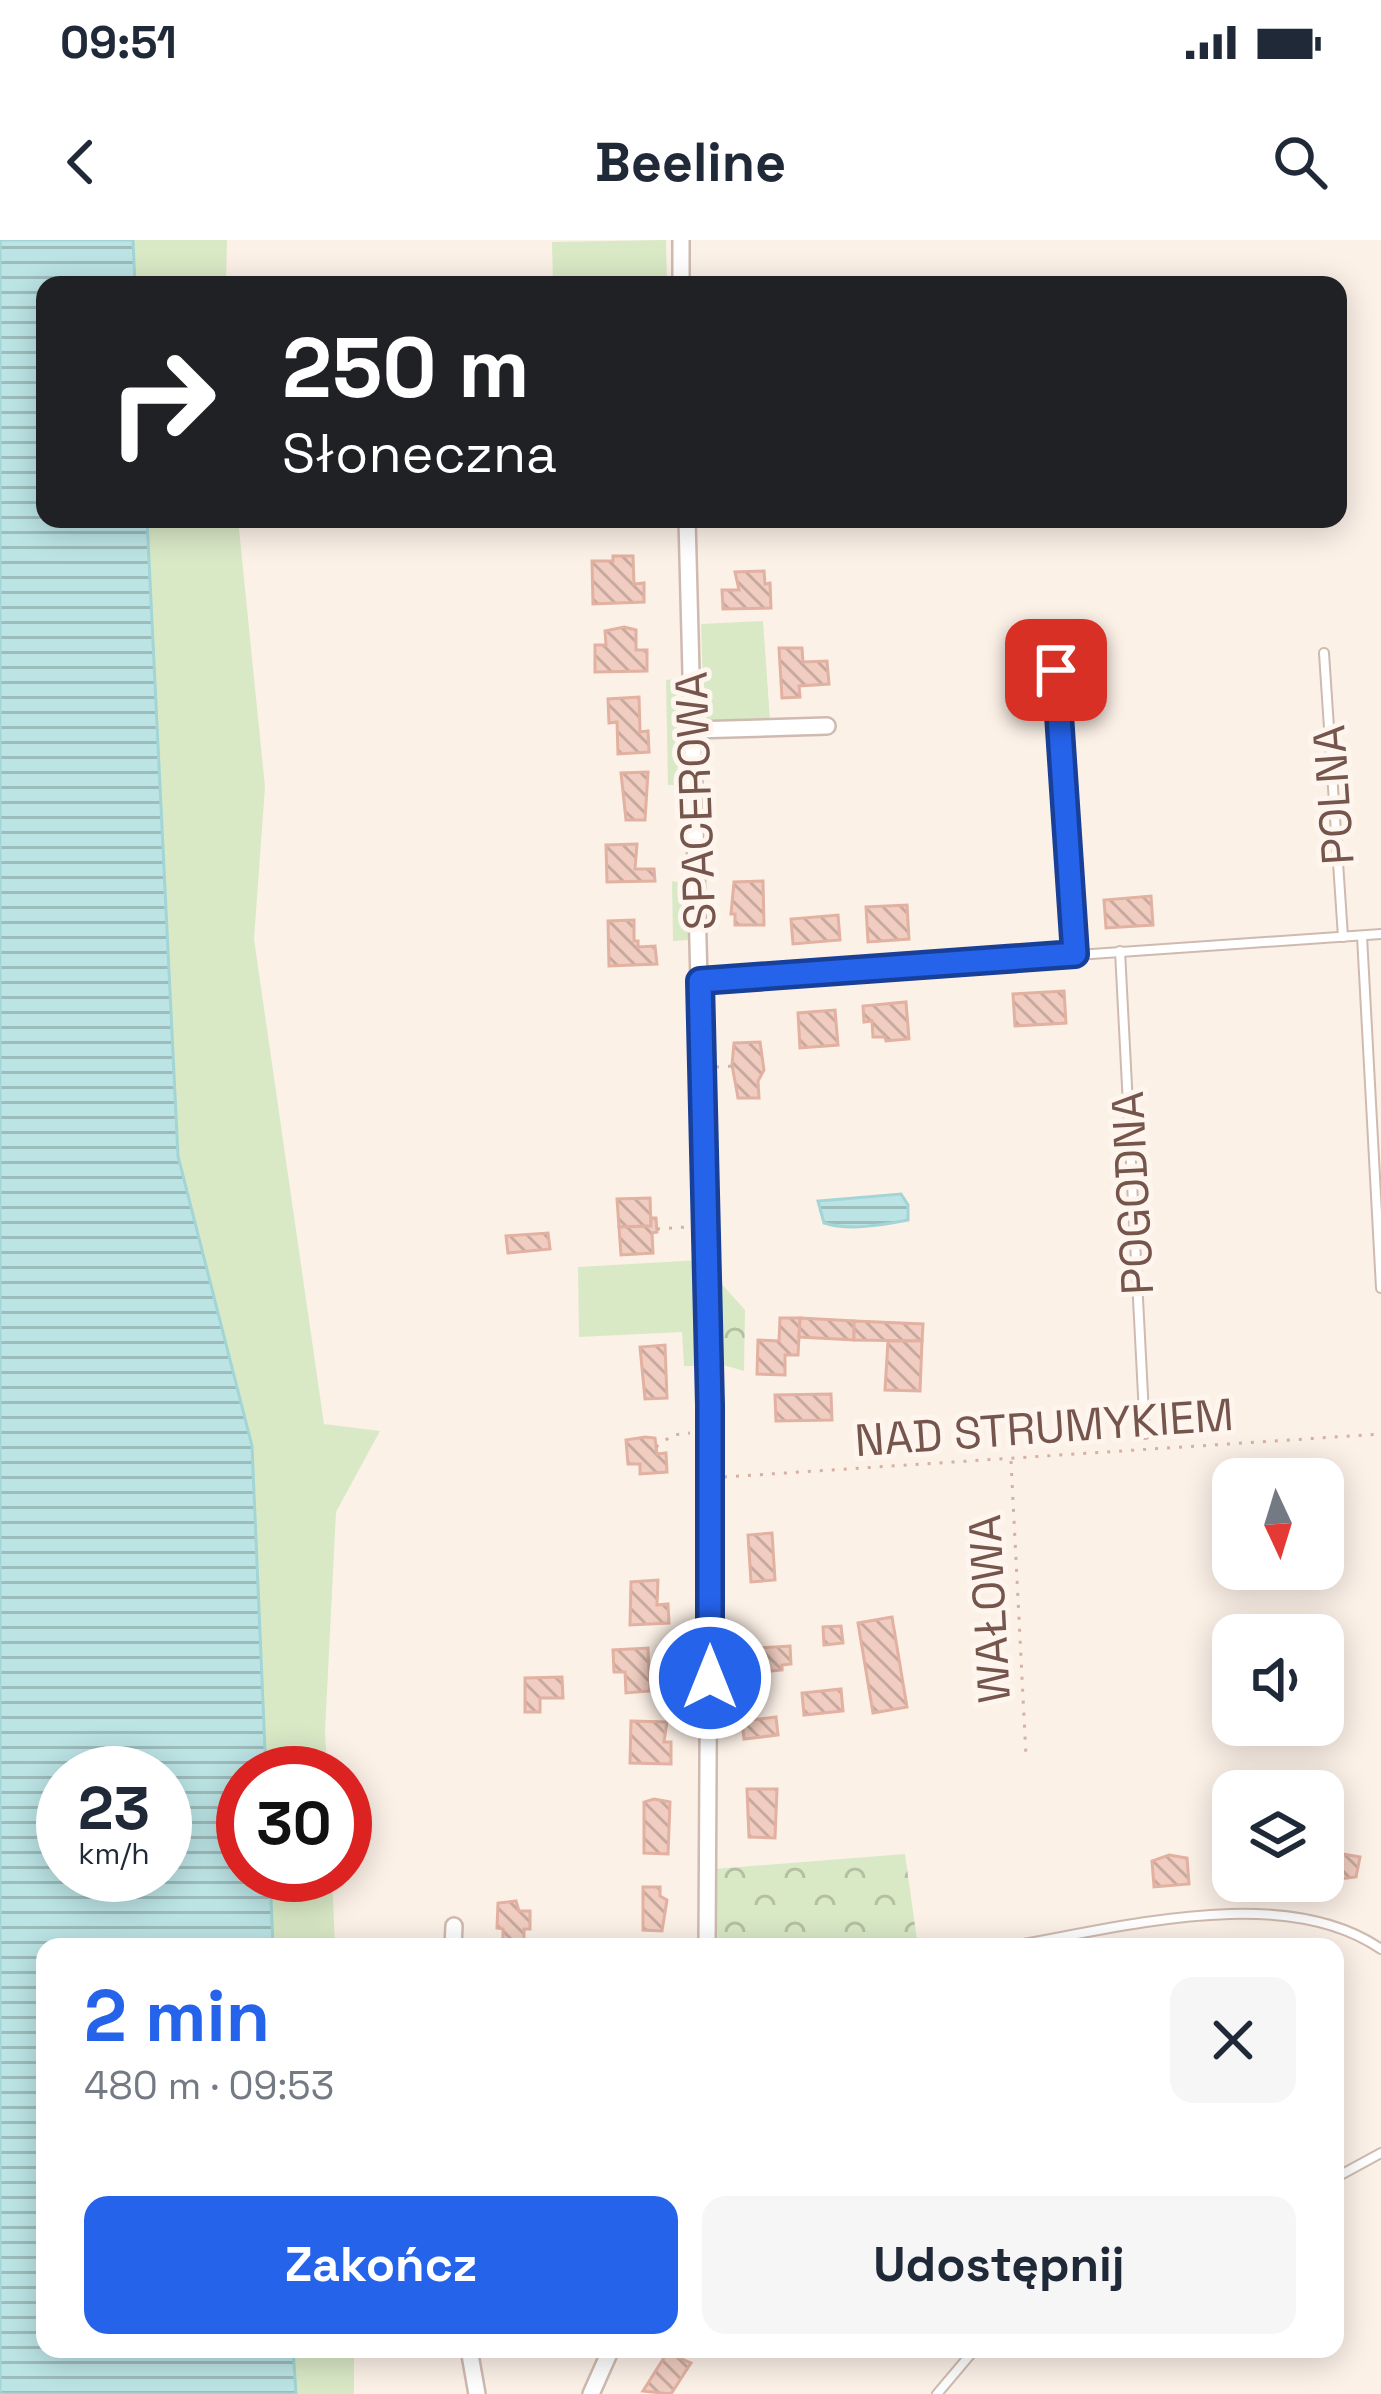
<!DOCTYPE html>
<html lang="pl">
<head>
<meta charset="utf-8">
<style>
	:root { --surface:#fff; --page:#f6f6f7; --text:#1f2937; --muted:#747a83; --accent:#2563eb }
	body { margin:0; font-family:"Space Grotesk",sans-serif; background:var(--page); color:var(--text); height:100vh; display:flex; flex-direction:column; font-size:45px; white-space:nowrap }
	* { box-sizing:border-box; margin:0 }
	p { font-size:39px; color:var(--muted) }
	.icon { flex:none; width:66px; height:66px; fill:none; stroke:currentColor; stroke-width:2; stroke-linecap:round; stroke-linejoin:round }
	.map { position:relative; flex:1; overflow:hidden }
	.drawer { position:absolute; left:36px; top:1698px; width:1308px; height:420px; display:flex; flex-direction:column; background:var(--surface); border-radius:24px; box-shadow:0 6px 30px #0003 }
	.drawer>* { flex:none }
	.guide { position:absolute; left:36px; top:36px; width:1311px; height:252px; border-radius:24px; box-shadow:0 6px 30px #0003; background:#202124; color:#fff; overflow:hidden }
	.needle { width:78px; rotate:176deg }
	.fabs { position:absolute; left:1212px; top:1218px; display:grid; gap:24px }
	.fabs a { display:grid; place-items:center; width:132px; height:132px; border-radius:24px; background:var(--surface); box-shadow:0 6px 30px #0003; font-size:60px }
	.speed { position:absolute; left:36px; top:1506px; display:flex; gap:24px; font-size:60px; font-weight:700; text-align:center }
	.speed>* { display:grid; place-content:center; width:156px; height:156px; border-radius:50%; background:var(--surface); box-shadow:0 6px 30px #0003; line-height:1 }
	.speed small { font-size:30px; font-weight:400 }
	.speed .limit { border:18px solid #d22; background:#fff; color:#111 }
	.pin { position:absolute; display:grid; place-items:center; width:102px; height:102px; color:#fff; margin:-51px; border-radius:24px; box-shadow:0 6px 18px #0006 }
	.me { position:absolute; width:132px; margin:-66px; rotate:0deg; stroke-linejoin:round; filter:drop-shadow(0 0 9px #0008) }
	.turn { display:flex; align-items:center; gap:42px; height:252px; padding:0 48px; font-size:54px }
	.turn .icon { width:156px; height:156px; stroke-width:2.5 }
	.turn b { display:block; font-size:84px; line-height:102px }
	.round { display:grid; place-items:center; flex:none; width:126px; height:126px; border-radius:24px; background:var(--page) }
	.summary { display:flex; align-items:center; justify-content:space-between; height:204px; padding:0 48px }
	h1 { font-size:72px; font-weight:800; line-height:90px; color:var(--accent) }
	.primary-button { display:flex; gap:24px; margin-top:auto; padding:24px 48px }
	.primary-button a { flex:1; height:138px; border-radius:24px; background:var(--accent); color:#fff; font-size:48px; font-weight:800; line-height:138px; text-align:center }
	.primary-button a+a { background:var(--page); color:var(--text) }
	.status { display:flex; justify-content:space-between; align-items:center; height:84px; padding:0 60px; background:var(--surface); direction:ltr }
	.status svg { height:33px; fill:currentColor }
	header { display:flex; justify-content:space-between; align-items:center; height:156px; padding:0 48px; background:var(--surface); font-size:54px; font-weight:800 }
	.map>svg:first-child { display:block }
	.green { fill:#d9e9c6 }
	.forest { fill:url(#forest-crowns) }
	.water { fill:url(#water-rules); stroke:#a3d5d6; stroke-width:3; fill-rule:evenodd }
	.building { fill:url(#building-back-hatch); stroke:#e2b1a1; stroke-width:3 }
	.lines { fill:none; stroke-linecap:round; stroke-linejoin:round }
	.service-casing { stroke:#cfbab0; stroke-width:12 }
	.minor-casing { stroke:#cfbab0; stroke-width:20 }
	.path { stroke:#d5b0a3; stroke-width:3; stroke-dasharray:3 9; stroke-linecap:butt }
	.service { stroke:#fff; stroke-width:8 }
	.minor { stroke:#fff; stroke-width:15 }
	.route-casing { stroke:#184099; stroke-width:30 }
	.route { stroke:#2563eb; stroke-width:21 }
	.labels { text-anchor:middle; stroke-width:10; stroke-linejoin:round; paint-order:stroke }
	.street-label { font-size:45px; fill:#75554c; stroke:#fef6ee }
</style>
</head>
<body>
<div class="status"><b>09:51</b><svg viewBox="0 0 49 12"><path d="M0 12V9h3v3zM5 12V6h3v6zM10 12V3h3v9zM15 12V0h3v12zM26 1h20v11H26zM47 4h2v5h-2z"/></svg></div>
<header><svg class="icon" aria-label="back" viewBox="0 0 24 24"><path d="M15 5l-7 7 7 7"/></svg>Beeline<svg class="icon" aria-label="search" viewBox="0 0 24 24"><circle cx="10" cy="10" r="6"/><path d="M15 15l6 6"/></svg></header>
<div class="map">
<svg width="1381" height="2154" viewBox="0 0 1381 2154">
	<defs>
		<pattern id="forest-crowns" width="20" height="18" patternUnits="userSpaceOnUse" patternTransform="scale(3)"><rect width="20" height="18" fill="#d9e9c6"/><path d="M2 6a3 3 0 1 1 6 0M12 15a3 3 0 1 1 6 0" fill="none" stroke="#b5c0a3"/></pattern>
		<pattern id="water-rules" width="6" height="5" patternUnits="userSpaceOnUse" patternTransform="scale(3)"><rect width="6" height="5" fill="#bce4e5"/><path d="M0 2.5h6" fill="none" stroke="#9dbcbc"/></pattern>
		<pattern id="building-back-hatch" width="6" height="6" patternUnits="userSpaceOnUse" patternTransform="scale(3)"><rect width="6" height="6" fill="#f0cdc0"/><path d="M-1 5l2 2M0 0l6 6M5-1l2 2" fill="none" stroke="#c7a99e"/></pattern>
	</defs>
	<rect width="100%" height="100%" fill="#fcf1e7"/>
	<g class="green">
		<path d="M 133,0 L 227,0 L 226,45 L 135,45 Z"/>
		<path d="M 666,0 L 667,45 L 553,45 L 552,2 Z"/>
		<path d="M 147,279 L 238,279 L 265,547 L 254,699 L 324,1184 L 380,1191 L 336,1272 L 325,1492 L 327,1533 L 266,1533 L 252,1206 L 178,916 Z"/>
		<path d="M 763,381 L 770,480 L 709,481 L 704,476 L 701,384 Z"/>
		<path d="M 676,439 L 678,545 L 668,545 L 666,440 Z"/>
		<path d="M 672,641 L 687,644 L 689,700 L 673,701 Z"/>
		<path d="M 700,1020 L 701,1126 L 684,1126 L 682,1092 L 579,1097 L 578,1027 Z"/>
		<path d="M 270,1635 L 332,1635 L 335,1707 L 273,1707 Z"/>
		<path d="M 293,2109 L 354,2109 L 354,2154 L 296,2154 Z"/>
	</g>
	<g class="forest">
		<path d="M 720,1042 L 745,1070 L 744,1131 L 720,1124 Z"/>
		<path d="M 905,1614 L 918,1707 L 718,1707 L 714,1629 Z"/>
	</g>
	<g class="water">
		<path d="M 0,0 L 133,0 L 135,45 L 45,45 L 45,279 L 147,279 L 178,916 L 252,1206 L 266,1533 L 243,1533 L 243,1635 L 270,1635 L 273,1707 L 45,1707 L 45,2109 L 293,2109 L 296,2154 L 0,2154 ZM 63,1533 L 165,1533 L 165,1635 L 63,1635 Z"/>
		<path d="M 901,954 L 908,965 L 908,980 C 882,985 849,991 824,983 L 818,961 Z"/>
	</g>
	<g class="building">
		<path d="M 613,316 L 633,316 L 634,344 L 644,343 L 644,362 L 593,364 L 592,321 L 613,321 Z"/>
		<path d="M 764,331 L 765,344 L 770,343 L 771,368 L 723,369 L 722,350 L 739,350 L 735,332 Z"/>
		<path d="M 624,387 L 636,390 L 636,410 L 647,410 L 647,431 L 595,432 L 595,405 L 606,405 L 605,391 Z"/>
		<path d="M 779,408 L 802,408 L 803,422 L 827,421 L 829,444 L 799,446 L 800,457 L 782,458 Z"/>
		<path d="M 639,457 L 640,492 L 648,491 L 649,512 L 618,514 L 617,482 L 609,483 L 608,459 Z"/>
		<path d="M 648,532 L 645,580 L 626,580 L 621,533 Z"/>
		<path d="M 637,604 L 635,629 L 654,629 L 655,641 L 607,642 L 606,605 Z"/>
		<path d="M 763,641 L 764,685 L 735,685 L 735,674 L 731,674 L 734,642 Z"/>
		<path d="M 1151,656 L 1153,685 L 1106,688 L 1104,660 Z"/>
		<path d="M 907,665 L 909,699 L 868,702 L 866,667 Z"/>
		<path d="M 838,675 L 840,700 L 793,704 L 791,679 Z"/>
		<path d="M 634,680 L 634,701 L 638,701 L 638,707 L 655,706 L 657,724 L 609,726 L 608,681 Z"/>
		<path d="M 1064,751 L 1066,783 L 1015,786 L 1013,754 Z"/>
		<path d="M 906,762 L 909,799 L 886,801 L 885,797 L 873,797 L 872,781 L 864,782 L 863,766 Z"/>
		<path d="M 835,770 L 838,805 L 800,808 L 798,773 Z"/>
		<path d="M 760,802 L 764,830 L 758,841 L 759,858 L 738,858 L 732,825 L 734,803 Z"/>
		<path d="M 650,958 L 651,986 L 619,987 L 617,959 Z"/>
		<path d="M 651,978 L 656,978 L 657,992 L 652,993 L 653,1013 L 621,1015 L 619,987 L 651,986 Z"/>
		<path d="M 548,993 L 550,1009 L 508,1013 L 506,996 Z"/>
		<path d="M 780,1078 L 800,1078 L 798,1115 L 785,1115 L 785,1135 L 757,1134 L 758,1100 L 779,1101 Z"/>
		<path d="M 800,1078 L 854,1081 L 854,1100 L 799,1097 Z"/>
		<path d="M 854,1081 L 923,1084 L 922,1101 L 854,1100 Z"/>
		<path d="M 888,1101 L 922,1101 L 920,1151 L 885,1150 Z"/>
		<path d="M 665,1105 L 667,1158 L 645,1159 L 640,1107 Z"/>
		<path d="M 831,1154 L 832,1180 L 776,1181 L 775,1155 Z"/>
		<path d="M 645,1197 L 655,1198 L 657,1214 L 666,1213 L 667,1232 L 640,1234 L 640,1224 L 628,1224 L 626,1200 Z"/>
		<path d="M 772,1293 L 775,1340 L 751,1342 L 748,1295 Z"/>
		<path d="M 658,1340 L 657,1365 L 668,1364 L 669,1383 L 630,1385 L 631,1342 Z"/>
		<path d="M 892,1377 L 907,1467 L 873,1473 L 858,1383 Z"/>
		<path d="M 841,1386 L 843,1403 L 824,1405 L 823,1387 Z"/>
		<path d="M 790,1406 L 791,1424 L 782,1425 L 782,1430 L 761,1432 L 759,1408 Z"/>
		<path d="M 648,1408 L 650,1451 L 626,1453 L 625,1432 L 614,1432 L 613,1410 Z"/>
		<path d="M 562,1437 L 563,1458 L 540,1458 L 540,1472 L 525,1472 L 525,1438 Z"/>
		<path d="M 841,1449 L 843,1471 L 804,1475 L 802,1453 Z"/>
		<path d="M 776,1477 L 778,1495 L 744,1499 L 742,1481 Z"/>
		<path d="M 631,1481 L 667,1482 L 664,1502 L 671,1502 L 671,1524 L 630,1523 Z"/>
		<path d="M 747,1549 L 777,1549 L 775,1598 L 749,1597 Z"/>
		<path d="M 654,1559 L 670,1562 L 668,1614 L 644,1613 L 644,1562 Z"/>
		<path d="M 1337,1613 L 1360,1617 L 1356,1637 L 1339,1639 L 1340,1634 L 1333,1632 Z"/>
		<path d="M 1169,1615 L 1187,1618 L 1189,1644 L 1154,1647 L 1152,1621 Z"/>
		<path d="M 643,1647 L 660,1647 L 660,1656 L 667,1660 L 662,1691 L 643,1690 Z"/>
		<path d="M 516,1661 L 519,1671 L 530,1671 L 530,1689 L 524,1689 L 524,1704 L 503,1704 L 503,1689 L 497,1688 L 498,1663 Z"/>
		<path d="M 651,2109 L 679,2109 L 675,2116 L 691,2123 L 671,2154 L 643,2151 L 665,2116 Z"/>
	</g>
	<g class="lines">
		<g class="service-casing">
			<g id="service">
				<path d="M 1324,413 L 1343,697"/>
				<path d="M 1056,430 L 1075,714"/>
				<path d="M 1362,696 L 1381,1048"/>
				<path d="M 1120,711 L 1145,1194"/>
				<path d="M 702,741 L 1381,694"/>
				<path d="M 1006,1707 C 1116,1689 1283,1641 1381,1709"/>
				<path d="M 1335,1938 L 1381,1913"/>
				<path d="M 937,2154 L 975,2109"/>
			</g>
		</g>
		<g class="minor-casing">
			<g id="minor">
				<path d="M 681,0 L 681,45"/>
				<path d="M 687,279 L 710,1165 L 707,1707"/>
				<path d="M 693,490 L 827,486"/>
				<path d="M 453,1707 L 454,1686"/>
				<path d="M 469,2109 L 477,2154"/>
				<path d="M 591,2154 L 611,2109"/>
			</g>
		</g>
		<g class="path">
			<path d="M 716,827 L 734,826"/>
			<path d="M 657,989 L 686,987"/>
			<path d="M 656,1207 L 673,1195 L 690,1193"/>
			<path d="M 1011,1221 L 1026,1516"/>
			<path d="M 724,1237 L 1381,1194"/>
		</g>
		<use href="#service" class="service"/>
		<use href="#minor" class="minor"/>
	</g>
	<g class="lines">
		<g class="route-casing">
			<path id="route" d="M 710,1438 L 710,1165 L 700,741 L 1075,714 L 1056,430"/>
		</g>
		<use href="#route" class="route"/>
	</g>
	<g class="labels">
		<g class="street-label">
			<text transform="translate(1333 555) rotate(-94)" y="16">POLNA</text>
			<text transform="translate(695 561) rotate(-92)" y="16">SPACEROWA</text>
			<text transform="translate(1132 953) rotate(-93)" y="16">POGODNA</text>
			<text transform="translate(1044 1187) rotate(-4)" y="16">NAD STRUMYKIEM</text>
			<text transform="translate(989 1369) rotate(-93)" y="16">WAŁOWA</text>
		</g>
	</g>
</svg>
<div class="fabs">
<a><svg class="needle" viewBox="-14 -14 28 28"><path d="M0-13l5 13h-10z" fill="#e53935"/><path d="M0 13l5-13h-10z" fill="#747a83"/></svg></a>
<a><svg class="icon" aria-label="sound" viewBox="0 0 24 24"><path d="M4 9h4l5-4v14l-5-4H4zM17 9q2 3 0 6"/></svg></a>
<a><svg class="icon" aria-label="layers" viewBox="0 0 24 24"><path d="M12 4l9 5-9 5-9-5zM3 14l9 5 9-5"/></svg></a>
</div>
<div class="speed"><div>23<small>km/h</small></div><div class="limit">30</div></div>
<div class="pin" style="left:1056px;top:430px;background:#d93025"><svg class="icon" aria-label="arrive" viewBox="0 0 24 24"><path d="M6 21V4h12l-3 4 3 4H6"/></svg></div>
<svg class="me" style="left:710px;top:1438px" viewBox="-20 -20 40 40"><circle r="17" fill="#2563eb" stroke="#fff" stroke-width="3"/><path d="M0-11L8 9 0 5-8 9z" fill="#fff"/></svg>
<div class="guide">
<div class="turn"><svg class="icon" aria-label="right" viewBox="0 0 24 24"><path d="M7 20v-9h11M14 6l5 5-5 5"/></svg><div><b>250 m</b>Słoneczna</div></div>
</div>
<section class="drawer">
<div class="summary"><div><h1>2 min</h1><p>480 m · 09:53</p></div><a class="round"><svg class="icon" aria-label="close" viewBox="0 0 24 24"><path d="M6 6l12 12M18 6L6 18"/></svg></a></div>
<div class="primary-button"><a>Zakończ</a><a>Udostępnij</a></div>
</section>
</div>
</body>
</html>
